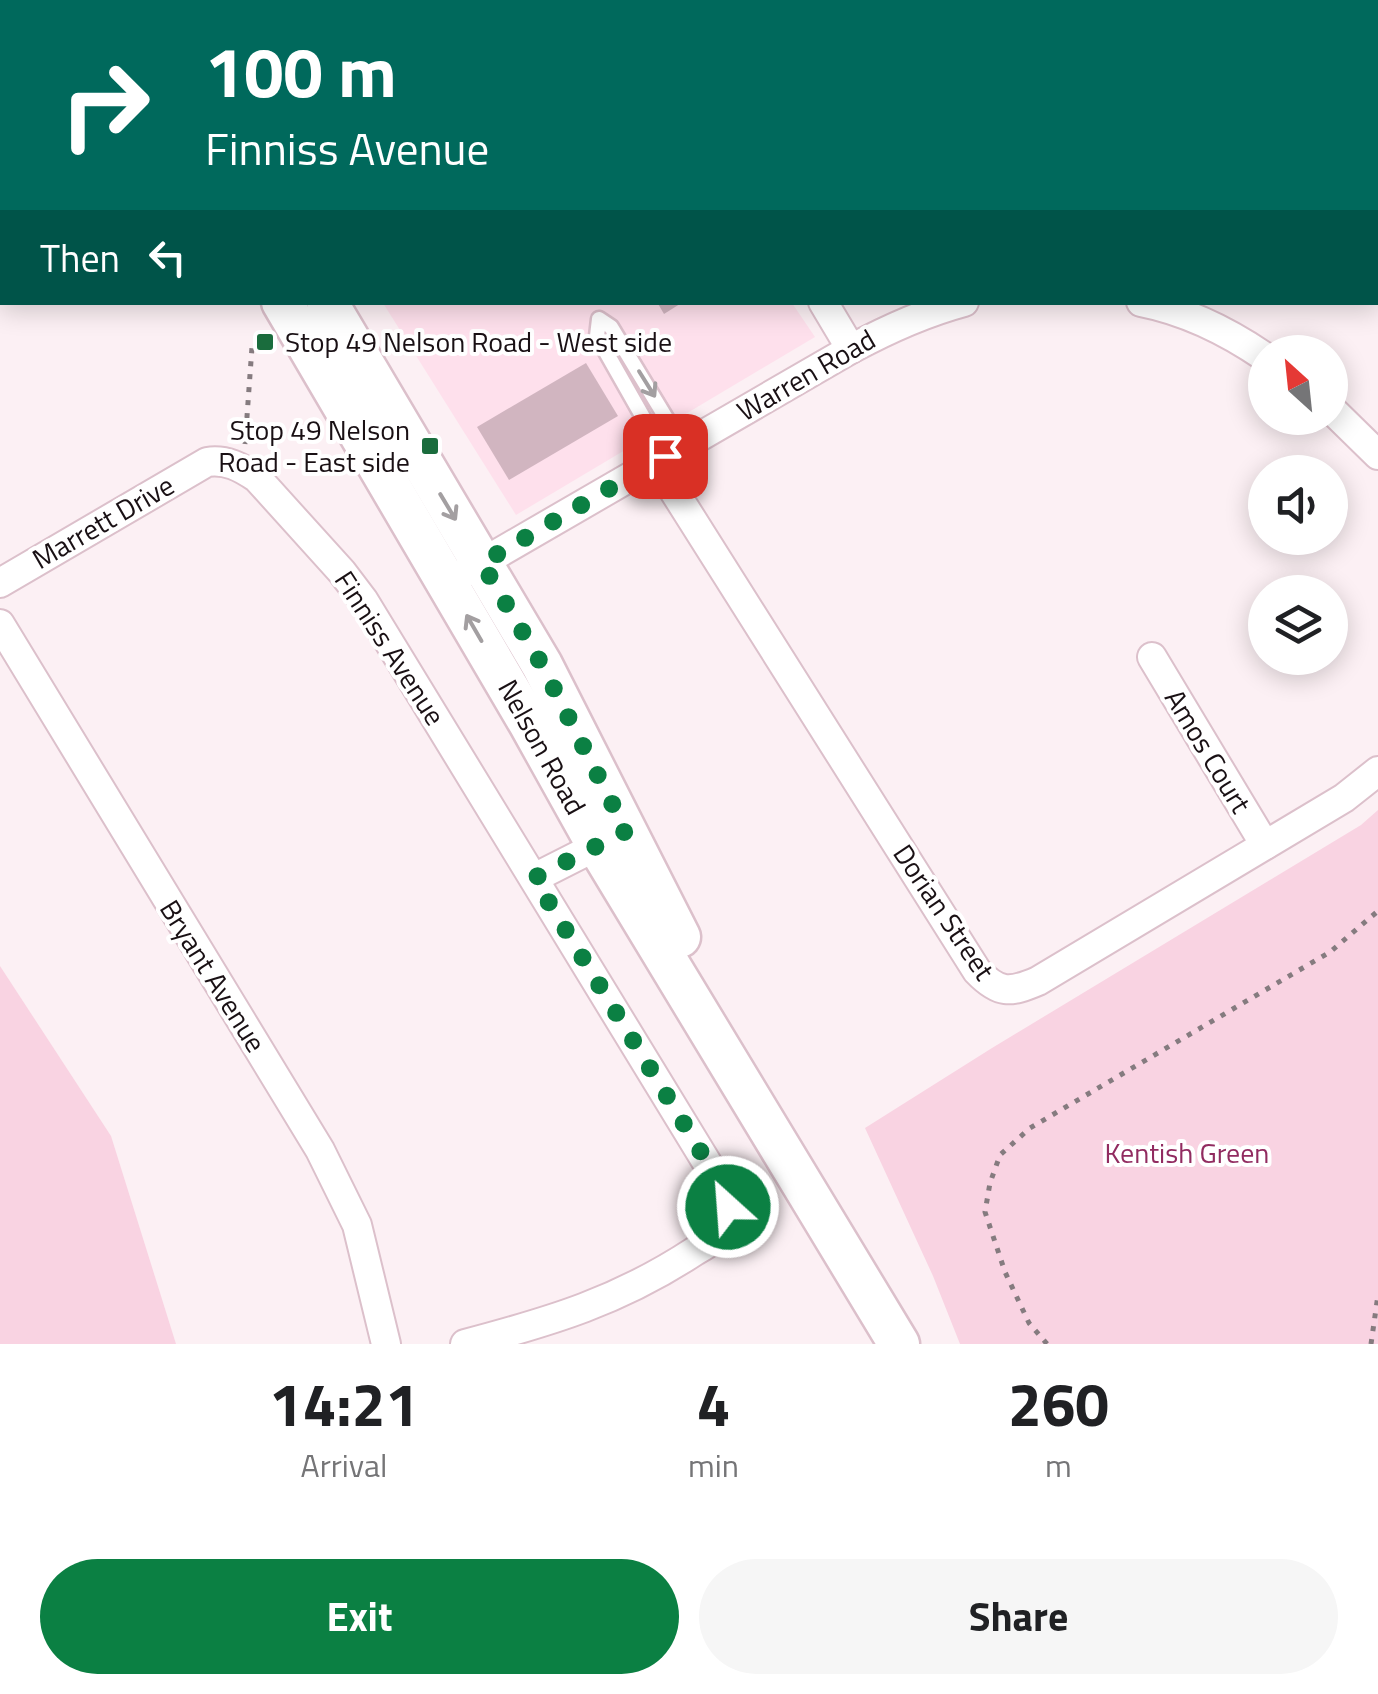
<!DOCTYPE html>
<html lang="en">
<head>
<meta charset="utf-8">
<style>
	:root { --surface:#fff; --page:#f6f6f6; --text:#202124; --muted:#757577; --accent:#0b8043 }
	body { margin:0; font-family:"Titillium Web",sans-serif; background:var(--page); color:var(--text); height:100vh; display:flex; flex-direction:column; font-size:38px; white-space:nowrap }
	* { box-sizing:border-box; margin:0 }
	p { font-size:32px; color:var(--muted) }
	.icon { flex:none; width:55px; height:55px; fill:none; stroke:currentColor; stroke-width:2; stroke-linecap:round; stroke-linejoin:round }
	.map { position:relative; height:1344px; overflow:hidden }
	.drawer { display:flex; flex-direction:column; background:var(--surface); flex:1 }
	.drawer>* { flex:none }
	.guide { position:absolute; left:0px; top:0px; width:1380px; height:305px; box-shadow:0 5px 25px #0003; background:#00695c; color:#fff; overflow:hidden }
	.needle { width:65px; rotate:333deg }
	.controls { position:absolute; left:1248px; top:335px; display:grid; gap:20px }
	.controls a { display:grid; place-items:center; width:100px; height:100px; border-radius:50%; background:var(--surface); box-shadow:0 5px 25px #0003; font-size:50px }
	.pin { position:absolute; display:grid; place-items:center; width:85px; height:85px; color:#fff; margin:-42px; border-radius:20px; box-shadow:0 5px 15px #0006 }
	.me { position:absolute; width:110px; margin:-55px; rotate:334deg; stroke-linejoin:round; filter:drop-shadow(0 0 8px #0008) }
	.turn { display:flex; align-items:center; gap:35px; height:210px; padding:0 40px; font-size:45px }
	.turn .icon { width:130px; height:130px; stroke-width:2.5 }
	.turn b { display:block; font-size:70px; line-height:85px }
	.then { display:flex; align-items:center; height:95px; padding:0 40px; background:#0003; gap:20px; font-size:38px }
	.eta { display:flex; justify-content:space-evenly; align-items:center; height:170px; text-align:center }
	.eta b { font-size:60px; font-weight:700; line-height:70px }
	.button { display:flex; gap:20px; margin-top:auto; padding:20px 40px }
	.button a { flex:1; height:115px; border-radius:60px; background:var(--accent); color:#fff; font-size:40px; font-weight:700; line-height:115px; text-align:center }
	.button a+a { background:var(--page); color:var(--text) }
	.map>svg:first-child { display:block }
	.built { fill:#fee0ec }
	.green { fill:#f9d3e2 }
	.building { fill:#d1b5c0 }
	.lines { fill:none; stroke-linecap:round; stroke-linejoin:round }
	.lane-casing { stroke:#dcc0cb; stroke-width:19 }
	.street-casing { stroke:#dcc0cb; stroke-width:32 }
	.secondary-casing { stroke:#dcc0cb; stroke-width:45 }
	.path { stroke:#857b7f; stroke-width:5; stroke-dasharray:5 8; stroke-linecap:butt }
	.lane { stroke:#fff; stroke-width:14 }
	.street { stroke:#fff; stroke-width:28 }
	.secondary { stroke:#fff; stroke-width:40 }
	.oneway { stroke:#a39fa1 }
	.route { stroke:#0b8043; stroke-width:18; stroke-dasharray:0 32.4 }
	.poi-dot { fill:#1a6c3d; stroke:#fff; stroke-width:4 }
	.labels { text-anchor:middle; stroke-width:8; stroke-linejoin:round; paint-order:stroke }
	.poi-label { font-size:28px; fill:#191014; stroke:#fff; text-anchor:start }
	.street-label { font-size:28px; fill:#191014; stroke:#fff }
	.park-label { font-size:28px; fill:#912b60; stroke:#fff }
</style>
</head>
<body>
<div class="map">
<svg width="1378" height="1344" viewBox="0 0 1378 1344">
	<rect width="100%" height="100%" fill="#fcf0f4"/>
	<g class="built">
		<path d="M 193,0 L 595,0 L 597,2 L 195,2 Z"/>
		<path d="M 383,303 L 792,303 L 815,337 L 516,515 Z"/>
	</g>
	<g class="green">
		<path d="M 1378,810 L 1378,1344 L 960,1344 L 933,1276 L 865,1128 L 992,1048 L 1361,825 Z"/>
		<path d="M 0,966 L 111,1136 L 176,1344 L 0,1344 Z"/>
	</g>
	<g class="building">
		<path d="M 657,302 L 683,302 L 664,314 Z"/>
		<path d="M 586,363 L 618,416 L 509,480 L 477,427 Z"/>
	</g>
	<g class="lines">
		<g class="lane-casing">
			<path id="lane" d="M 665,456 L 597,336 L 599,319 L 611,327 L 683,446"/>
		</g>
		<g class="street-casing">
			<g id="street">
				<path d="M 638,0 L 640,2"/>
				<path d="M 731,2 L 735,0"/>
				<path d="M 823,302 L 851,349"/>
				<path d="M 1141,302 C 1187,311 1227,331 1265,357"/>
				<path d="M 1330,408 L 1378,455"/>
				<path d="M 655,461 L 977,971 C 999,994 1010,993 1038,981 L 1344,798 L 1378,771"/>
				<path d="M 466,572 L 851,349 C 888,329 923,313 964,302"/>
				<path d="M 0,583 L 207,462 C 226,459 241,467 257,478 L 342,572 L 364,601 L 723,1189 C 726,1198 731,1210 729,1220 C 725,1234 707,1244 695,1251 C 619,1301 552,1321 465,1344"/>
				<path d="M 0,624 L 320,1150 L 357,1225 L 386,1344"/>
				<path d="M 1152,657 L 1265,845"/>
				<path d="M 534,878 L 613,838"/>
			</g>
		</g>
		<g class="secondary-casing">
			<g id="secondary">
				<path d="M 101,0 L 103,2"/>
				<path d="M 142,0 L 143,2"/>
				<path d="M 0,211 L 2,209"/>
				<path d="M 282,302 L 529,723 L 597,845 L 899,1344"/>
				<path d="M 327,302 L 542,665 L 680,937"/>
			</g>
		</g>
		<g class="path">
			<path d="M 245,444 L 252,347"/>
			<path d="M 1047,1344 L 1029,1323 L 1005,1272 L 985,1212 L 990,1183 L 1000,1155 L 1030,1128 L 1330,952 L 1378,911"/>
			<path d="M 1371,1344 L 1378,1295"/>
		</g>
		<use href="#lane" class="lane"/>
		<use href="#street" class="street"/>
		<use href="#secondary" class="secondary"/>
	</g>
	<defs><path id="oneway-shaft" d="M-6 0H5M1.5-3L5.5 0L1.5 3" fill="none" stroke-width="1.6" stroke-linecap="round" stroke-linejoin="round" transform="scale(2.5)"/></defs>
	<g class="oneway">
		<use href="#oneway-shaft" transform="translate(647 384) rotate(58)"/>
		<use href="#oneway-shaft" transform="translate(448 507) rotate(59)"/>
		<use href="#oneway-shaft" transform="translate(474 628) rotate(-120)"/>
	</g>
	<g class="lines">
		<path class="route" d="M 665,456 L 482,563 L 542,665 L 626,831 L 534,878 L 695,1142 L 723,1190 L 728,1207"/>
	</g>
	<g class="poi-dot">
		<rect x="255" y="332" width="20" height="20" rx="5"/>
		<rect x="420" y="436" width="20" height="20" rx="5"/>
	</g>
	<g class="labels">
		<g class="poi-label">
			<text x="285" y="352">Stop 49 Nelson Road - West side</text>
			<text x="410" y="440" text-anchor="end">Stop 49 Nelson<tspan x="410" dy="32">Road - East side</tspan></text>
		</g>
		<g class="street-label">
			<text transform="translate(806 375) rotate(-30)" y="10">Warren Road</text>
			<text transform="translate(103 522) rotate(-30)" y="10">Marrett Drive</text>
			<text transform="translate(390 648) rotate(57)" y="10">Finniss Avenue</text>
			<text transform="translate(542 747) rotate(61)" y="10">Nelson Road</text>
			<text transform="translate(1208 751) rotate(59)" y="10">Amos Court</text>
			<text transform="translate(944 912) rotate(56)" y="10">Dorian Street</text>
			<text transform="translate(213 976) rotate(58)" y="10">Bryant Avenue</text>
		</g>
		<g class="park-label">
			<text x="1187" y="1163">Kentish Green</text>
		</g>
	</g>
</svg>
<div class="controls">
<a><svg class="needle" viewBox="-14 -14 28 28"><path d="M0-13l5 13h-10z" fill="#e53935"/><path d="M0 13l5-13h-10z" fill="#757577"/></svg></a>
<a><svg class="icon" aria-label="sound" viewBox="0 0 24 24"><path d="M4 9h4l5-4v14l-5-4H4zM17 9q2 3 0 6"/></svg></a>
<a><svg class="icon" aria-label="layers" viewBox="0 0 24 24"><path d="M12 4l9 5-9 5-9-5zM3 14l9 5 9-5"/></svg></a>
</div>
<div class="pin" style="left:665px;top:456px;background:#d93025"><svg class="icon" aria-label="arrive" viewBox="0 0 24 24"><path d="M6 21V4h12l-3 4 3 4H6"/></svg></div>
<svg class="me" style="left:728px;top:1207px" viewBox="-20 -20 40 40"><circle r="17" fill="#0b8043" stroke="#fff" stroke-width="3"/><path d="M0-11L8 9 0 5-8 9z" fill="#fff"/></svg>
<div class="guide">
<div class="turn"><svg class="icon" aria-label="right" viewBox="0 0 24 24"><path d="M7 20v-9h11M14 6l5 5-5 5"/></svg><div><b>100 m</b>Finniss Avenue</div></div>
<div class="then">Then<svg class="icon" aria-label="left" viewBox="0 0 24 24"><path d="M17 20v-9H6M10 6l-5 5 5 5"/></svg></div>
</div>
</div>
<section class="drawer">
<div class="eta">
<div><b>14:21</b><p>Arrival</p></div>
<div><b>4</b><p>min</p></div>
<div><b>260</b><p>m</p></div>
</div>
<div class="button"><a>Exit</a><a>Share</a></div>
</section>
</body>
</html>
